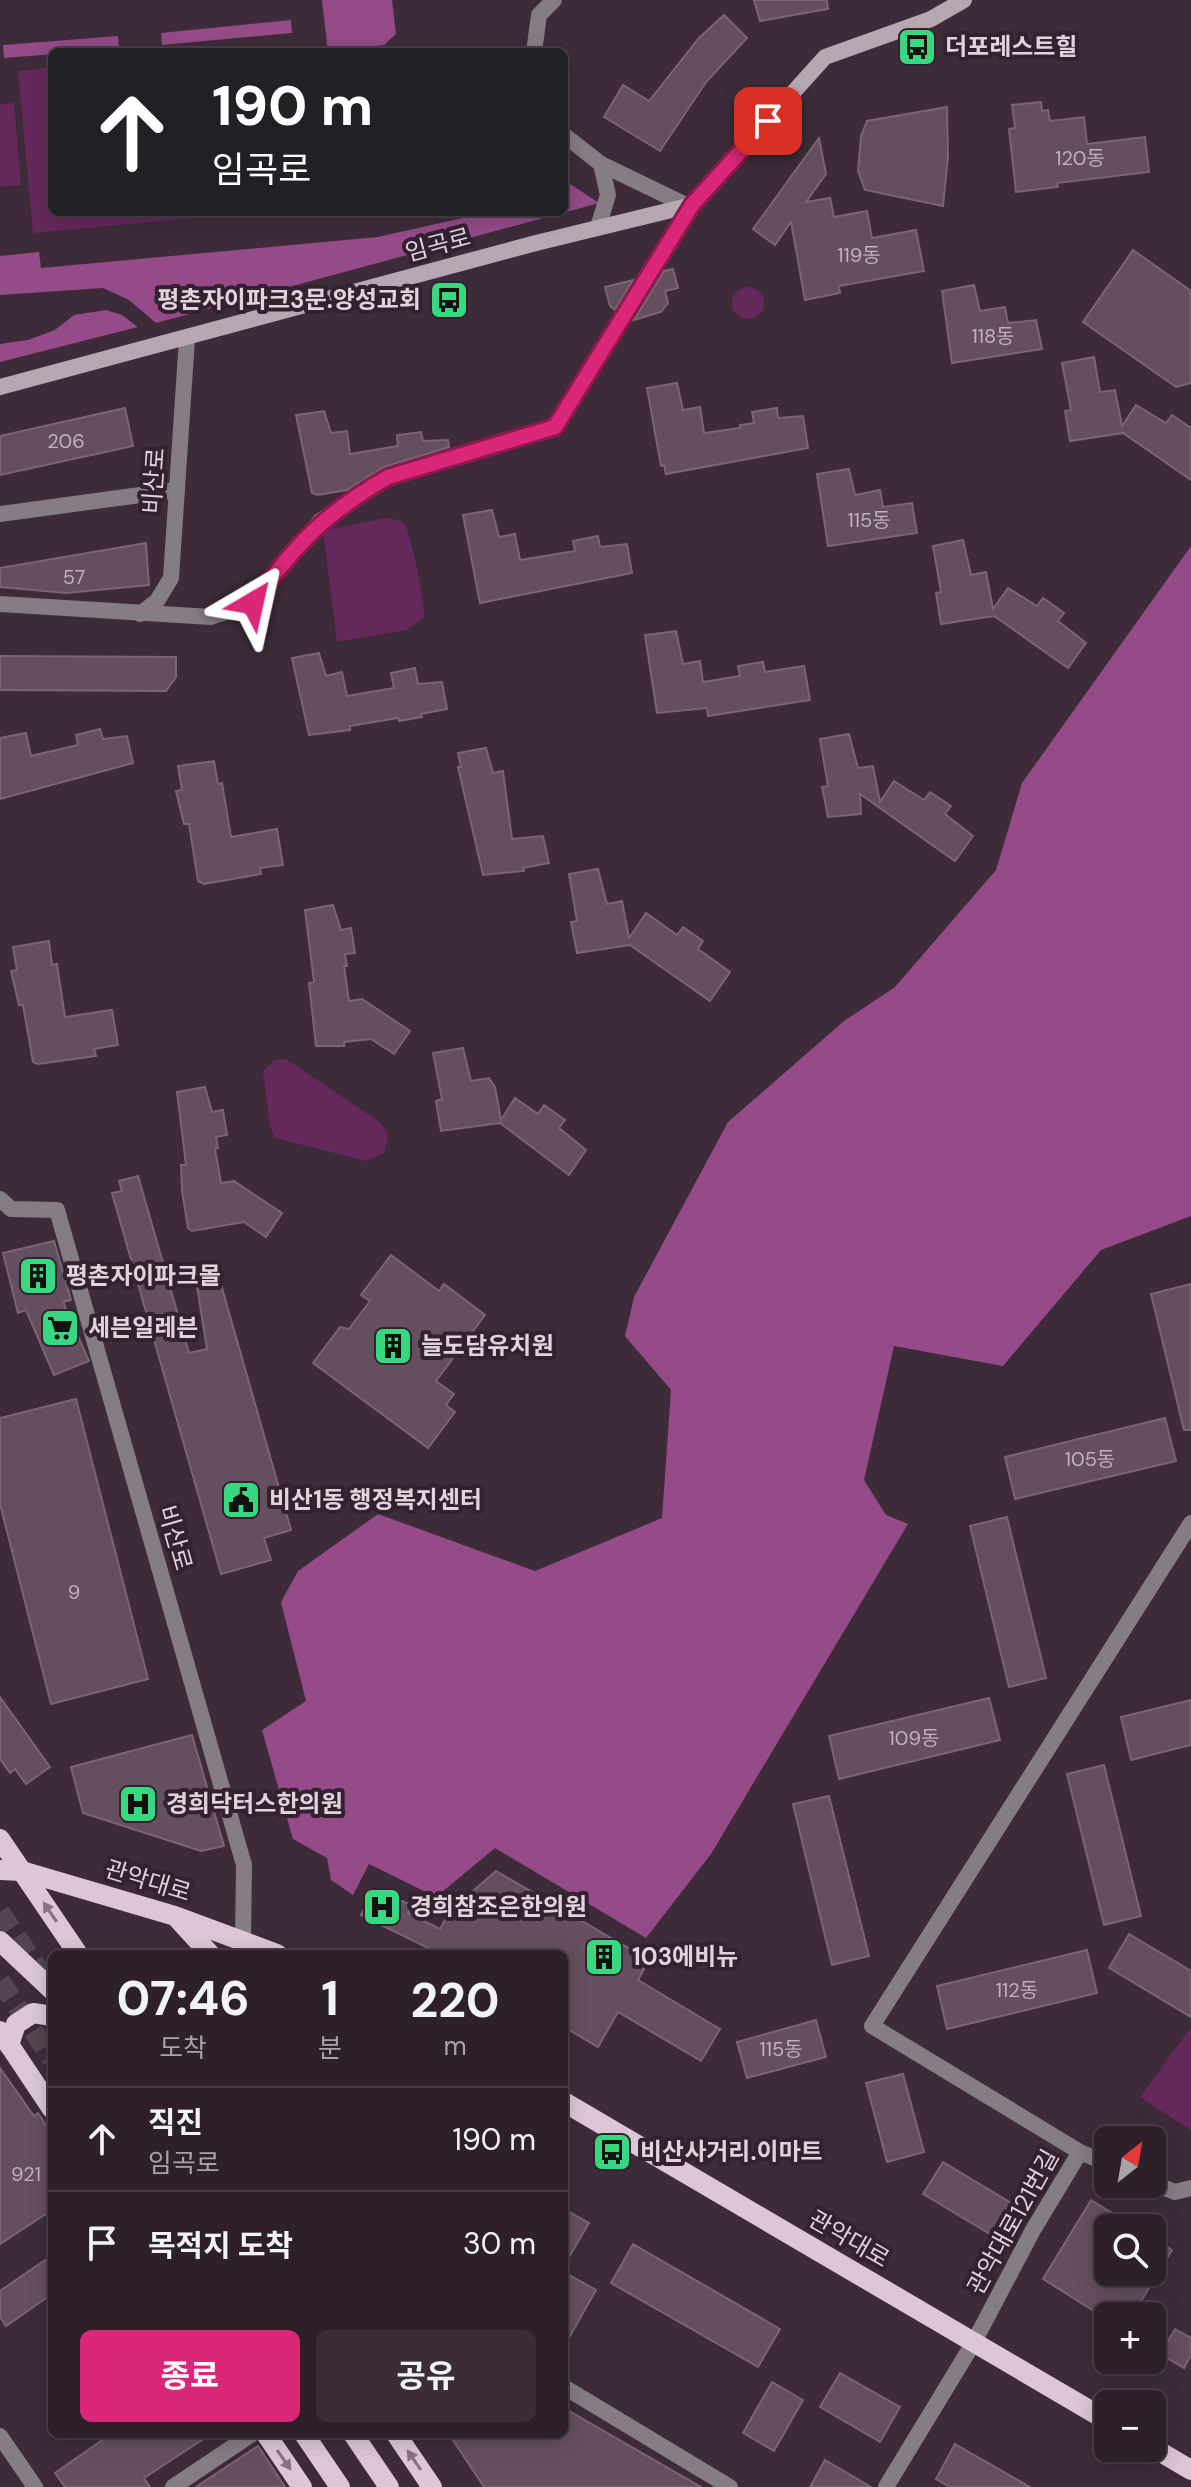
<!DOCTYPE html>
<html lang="ko">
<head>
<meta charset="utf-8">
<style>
	:root { --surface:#2e202b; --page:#3a2d37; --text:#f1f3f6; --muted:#a7a3a9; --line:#493e47; --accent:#db2777 }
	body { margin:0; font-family:"DM Sans","Noto Sans KR",sans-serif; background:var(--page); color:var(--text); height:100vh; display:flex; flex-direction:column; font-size:30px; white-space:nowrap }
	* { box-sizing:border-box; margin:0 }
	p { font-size:26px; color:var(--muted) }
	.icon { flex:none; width:44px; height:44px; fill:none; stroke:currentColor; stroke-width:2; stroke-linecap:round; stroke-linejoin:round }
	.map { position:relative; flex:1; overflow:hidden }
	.sheet { position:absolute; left:48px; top:1950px; width:520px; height:488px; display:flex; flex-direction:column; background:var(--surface); border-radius:12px; box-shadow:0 4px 20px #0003,0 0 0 2px var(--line) }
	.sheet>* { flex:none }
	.hud { position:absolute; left:48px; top:48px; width:520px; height:168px; border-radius:12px; box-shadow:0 4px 20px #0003,0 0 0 2px var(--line); background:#202124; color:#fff; overflow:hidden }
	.needle { width:52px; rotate:31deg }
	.buttons { position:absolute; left:1094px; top:2126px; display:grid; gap:16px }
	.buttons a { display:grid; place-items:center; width:72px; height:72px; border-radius:12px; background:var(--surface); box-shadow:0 4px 20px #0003,0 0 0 2px var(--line); font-size:40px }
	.pin { position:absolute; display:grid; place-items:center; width:68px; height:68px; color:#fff; margin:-34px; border-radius:16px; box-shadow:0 4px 12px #0006 }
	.me { position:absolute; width:88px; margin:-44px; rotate:36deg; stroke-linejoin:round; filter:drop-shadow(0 0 6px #0008) }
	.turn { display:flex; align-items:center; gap:28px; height:168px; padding:0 32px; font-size:36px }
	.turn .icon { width:104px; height:104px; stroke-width:2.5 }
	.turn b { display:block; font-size:56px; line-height:68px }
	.eta { display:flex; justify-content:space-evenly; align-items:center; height:136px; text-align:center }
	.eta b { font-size:48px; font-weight:700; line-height:56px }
	.cta { display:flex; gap:16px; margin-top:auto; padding:16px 32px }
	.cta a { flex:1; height:92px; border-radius:12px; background:var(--accent); color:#fff; font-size:32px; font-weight:700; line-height:92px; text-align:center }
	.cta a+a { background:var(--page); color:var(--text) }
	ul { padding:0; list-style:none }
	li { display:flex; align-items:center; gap:24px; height:104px; padding:0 32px; border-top:2px solid var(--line) }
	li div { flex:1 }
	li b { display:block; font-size:30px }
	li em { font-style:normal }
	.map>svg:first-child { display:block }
	.green { fill:#64285b }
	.forest { fill:#944b88 }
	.building { fill:#644f5f; stroke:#7a6475; stroke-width:2 }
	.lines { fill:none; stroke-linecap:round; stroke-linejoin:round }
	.primary-tunnel { stroke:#554451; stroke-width:20; stroke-dasharray:20 10; stroke-linecap:butt }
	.street { stroke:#867c84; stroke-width:16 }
	.secondary { stroke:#b6a7b3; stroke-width:16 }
	.primary { stroke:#dbc7d7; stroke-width:20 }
	.oneway { fill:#877483 }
	.route-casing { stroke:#8e194d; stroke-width:20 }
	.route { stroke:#db2777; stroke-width:14 }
	.labels { text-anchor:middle; stroke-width:8; stroke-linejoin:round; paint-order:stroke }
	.number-label { font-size:20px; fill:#c0b2bd }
	.poi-label { font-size:24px; font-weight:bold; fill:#dfd3dc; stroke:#33212f; text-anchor:start }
	.street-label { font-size:24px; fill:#dfd3dc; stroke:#33212f }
</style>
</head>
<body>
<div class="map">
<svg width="1191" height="2487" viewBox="0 0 1191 2487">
	<rect width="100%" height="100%" fill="#3d2b39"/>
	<g class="green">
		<path d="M 52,67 L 52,212 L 262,212 L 33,233 L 18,71 Z"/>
		<path d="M 14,103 L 21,185 L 0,187 L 0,104 Z"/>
		<circle cx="748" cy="303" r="16"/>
		<path d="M 386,518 C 392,519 399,519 404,524 C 411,531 426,607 424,618 L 406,630 L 337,642 L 323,531 Z"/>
		<path d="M 286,1059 L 381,1123 L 388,1135 L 384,1153 L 366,1161 L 275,1138 L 270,1127 L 263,1071 L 275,1060 Z"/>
		<path d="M 1191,2027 L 1191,2130 L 1140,2097 Z"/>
	</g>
	<g class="forest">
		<path d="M 322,0 L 392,0 L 396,34 L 384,45 L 328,52 Z"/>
		<path d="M 291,20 L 292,33 L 162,45 L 161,33 Z"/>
		<path d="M 118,36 L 119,49 L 4,58 L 3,45 Z"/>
		<path d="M 564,180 L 599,203 L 156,323 L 129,300 L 103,288 L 0,295 L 0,256 L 39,252 L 41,268 L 378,237 L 489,212 L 564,212 Z"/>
		<path d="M 106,310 L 122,315 L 138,327 L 0,362 L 0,344 L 28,340 L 55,330 L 74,315 Z"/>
		<path d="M 1191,546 L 1191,1216 L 1101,1250 L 1003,1366 L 894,1346 L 864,1480 L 886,1515 L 908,1524 L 711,1854 L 646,1938 L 495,1848 L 436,1897 L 369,1864 L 353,1895 L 331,1880 L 327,1858 L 293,1839 L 262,1730 L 306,1701 L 281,1602 L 298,1571 L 378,1514 L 535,1571 L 662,1518 L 671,1390 L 625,1336 L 634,1297 L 728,1122 L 844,1021 L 895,987 L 996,870 L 1022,783 Z"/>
	</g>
	<g class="building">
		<path d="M 754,0 L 827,0 L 828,9 L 760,21 Z"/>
		<path d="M 724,15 L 747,38 L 706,82 L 660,151 L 604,117 L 623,85 L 649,101 L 699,38 Z"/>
		<path d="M 1041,102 L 1042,111 L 1048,110 L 1050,121 L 1084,117 L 1087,144 L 1145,137 L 1149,172 L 1057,183 L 1058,187 L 1016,192 L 1009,129 L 1015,128 L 1012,105 Z"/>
		<path d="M 947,107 L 948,156 L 943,206 L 865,190 L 858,171 L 861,136 L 867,121 Z"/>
		<path d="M 819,138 L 826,174 L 806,202 L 830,198 L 834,217 L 867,211 L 872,238 L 916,230 L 924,271 L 839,286 L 840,293 L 805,300 L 791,222 L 775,245 L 753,229 Z"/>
		<path d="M 1133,250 L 1191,291 L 1191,383 L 1176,387 L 1083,322 Z"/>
		<path d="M 673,269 L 678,288 L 665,291 L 668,303 L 661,312 L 634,320 L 664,271 Z"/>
		<path d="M 633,280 L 615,310 L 610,306 L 605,287 Z"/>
		<path d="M 974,285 L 980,311 L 1005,307 L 1008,323 L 1036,320 L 1042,349 L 952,363 L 942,291 Z"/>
		<path d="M 1094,357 L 1100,392 L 1115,390 L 1122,426 L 1136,405 L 1166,423 L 1172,415 L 1191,428 L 1191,480 L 1123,433 L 1070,441 L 1065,411 L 1071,410 L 1062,363 Z"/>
		<path d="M 677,383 L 683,410 L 700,407 L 704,433 L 740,428 L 740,425 L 754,423 L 752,412 L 777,408 L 778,418 L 803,416 L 808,448 L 666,474 L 664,465 L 661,466 L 647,388 Z"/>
		<path d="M 125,408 L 133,446 L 0,475 L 0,436 Z"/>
		<path d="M 324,411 L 331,433 L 347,431 L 350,454 L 398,446 L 397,435 L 421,432 L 423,441 L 448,440 L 449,447 L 384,467 L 347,490 L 318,495 L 312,493 L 296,415 Z"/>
		<path d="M 849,469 L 855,495 L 880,490 L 883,507 L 912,503 L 917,533 L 828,546 L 817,474 Z"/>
		<path d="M 492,510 L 499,537 L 515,534 L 520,560 L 575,551 L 573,541 L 598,536 L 600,547 L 627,544 L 632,573 L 480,603 L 463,515 Z"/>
		<path d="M 963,540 L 971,575 L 986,572 L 993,609 L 1008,588 L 1037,606 L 1043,598 L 1064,613 L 1058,621 L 1086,643 L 1068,668 L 994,616 L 941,624 L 936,593 L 941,592 L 933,546 Z"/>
		<path d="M 146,543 L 149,585 L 66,593 L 0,587 L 0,568 Z"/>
		<path d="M 676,631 L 683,664 L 700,661 L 703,682 L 740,676 L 738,666 L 763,662 L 765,672 L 804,666 L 810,700 L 708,716 L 707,708 L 657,713 L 645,635 Z"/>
		<path d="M 319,653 L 326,676 L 342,672 L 347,696 L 394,688 L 391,673 L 415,668 L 418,684 L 442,682 L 447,709 L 421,714 L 422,717 L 399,721 L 398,718 L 350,726 L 350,730 L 309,735 L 292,658 Z"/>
		<path d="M 0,656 L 176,657 L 176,677 L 166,691 L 0,690 Z"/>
		<path d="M 100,729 L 103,739 L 127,736 L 133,763 L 0,799 L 0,738 L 26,733 L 31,756 L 78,745 L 76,735 Z"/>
		<path d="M 849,734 L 858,768 L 873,766 L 880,802 L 894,781 L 924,800 L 930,792 L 951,806 L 945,814 L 973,836 L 955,861 L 860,794 L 861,814 L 828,817 L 822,787 L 828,786 L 820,739 Z"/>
		<path d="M 486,748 L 493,773 L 503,771 L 512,839 L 543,836 L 549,863 L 523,868 L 524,871 L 483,875 L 458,767 L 461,767 L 458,753 Z"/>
		<path d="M 214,761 L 218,784 L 222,783 L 231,837 L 277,829 L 283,865 L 260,868 L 261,874 L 204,884 L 198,881 L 189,824 L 184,824 L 176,791 L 182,790 L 178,766 Z"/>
		<path d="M 598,869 L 607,904 L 622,901 L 629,938 L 646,913 L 677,935 L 683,927 L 703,941 L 698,949 L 730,972 L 710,1001 L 630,945 L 577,953 L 571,922 L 577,921 L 569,874 Z"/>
		<path d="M 333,905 L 341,930 L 351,928 L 355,953 L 345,954 L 347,966 L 344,966 L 349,1001 L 362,999 L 410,1031 L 394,1054 L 371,1039 L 344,1042 L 344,1046 L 316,1046 L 309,983 L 314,982 L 305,910 Z"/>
		<path d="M 49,941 L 52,965 L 57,964 L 65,1017 L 112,1010 L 118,1045 L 94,1049 L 96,1056 L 38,1064 L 33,1062 L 23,1005 L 19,1005 L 11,971 L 17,970 L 13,947 Z"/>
		<path d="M 463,1048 L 471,1081 L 489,1078 L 495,1087 L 501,1120 L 515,1098 L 538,1114 L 544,1105 L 565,1120 L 559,1128 L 586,1150 L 569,1175 L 500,1123 L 441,1131 L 436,1101 L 442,1099 L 433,1053 Z"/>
		<path d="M 205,1087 L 212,1112 L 223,1110 L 227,1135 L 216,1137 L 218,1148 L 215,1149 L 221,1183 L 234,1181 L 282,1213 L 266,1237 L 244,1222 L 192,1231 L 188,1228 L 182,1191 L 181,1165 L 186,1165 L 177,1092 Z"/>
		<path d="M 138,1176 L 189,1353 L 207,1349 L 196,1280 L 218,1274 L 291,1530 L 264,1538 L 271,1560 L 221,1574 L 112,1193 L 122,1191 L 119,1181 Z"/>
		<path d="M 54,1241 L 71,1300 L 63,1302 L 89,1361 L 54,1375 L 26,1310 L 18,1313 L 3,1253 Z"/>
		<path d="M 391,1255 L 439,1291 L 444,1284 L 485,1315 L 436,1381 L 454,1394 L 446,1405 L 455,1412 L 428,1448 L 313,1363 L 340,1327 L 349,1329 L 370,1301 L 361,1295 Z"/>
		<path d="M 1191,1284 L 1191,1430 L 1184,1430 L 1151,1294 Z"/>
		<path d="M 76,1399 L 148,1679 L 51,1704 L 0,1504 L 0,1418 Z"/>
		<path d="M 1165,1418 L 1176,1461 L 1015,1499 L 1005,1457 Z"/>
		<path d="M 1007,1517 L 1046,1678 L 1009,1687 L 970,1526 Z"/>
		<path d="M 0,1697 L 50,1767 L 26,1784 L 15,1769 L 10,1773 L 0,1759 Z"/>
		<path d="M 989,1698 L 1000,1740 L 839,1779 L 829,1736 Z"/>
		<path d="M 1191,1700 L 1191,1745 L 1131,1760 L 1121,1717 Z"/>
		<path d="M 192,1735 L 224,1846 L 201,1851 L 83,1813 L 71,1767 Z"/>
		<path d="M 1104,1765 L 1141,1916 L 1104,1925 L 1067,1774 Z"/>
		<path d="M 829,1796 L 869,1956 L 832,1965 L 793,1804 Z"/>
		<path d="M 496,1871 L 649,1960 L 638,1980 L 720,2029 L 701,2061 L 618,2012 L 598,2047 L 564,2027 L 564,1954 L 440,1954 L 361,1915 L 373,1890 L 412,1905 L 408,1913 L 440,1929 L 450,1911 Z"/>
		<path d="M 1129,1934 L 1191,1971 L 1191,2017 L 1109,1968 Z"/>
		<path d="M 1087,1950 L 1097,1993 L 947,2029 L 937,1986 Z"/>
		<path d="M 816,2020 L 826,2057 L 747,2078 L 737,2042 Z"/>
		<path d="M 0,2068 L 34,2116 L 38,2113 L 52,2134 L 52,2210 L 0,2244 Z"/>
		<path d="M 903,2074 L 924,2152 L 887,2162 L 866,2083 Z"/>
		<path d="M 943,2162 L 1013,2204 L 993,2236 L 923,2194 Z"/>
		<path d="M 1091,2200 L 1137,2228 L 1108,2228 L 1108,2272 L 1152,2272 L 1152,2237 L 1172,2250 L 1132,2316 L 1102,2316 L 1043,2279 Z"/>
		<path d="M 564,2209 L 589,2223 L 564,2266 Z"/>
		<path d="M 633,2244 L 780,2329 L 758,2367 L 611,2283 Z"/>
		<path d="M 45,2260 L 52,2269 L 52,2294 L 6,2326 L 0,2317 L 0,2291 Z"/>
		<path d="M 564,2272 L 596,2290 L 564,2347 Z"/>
		<path d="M 1175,2329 L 1191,2338 L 1191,2355 L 1184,2368 L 1160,2354 Z"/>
		<path d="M 840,2373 L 900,2407 L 880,2442 L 820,2407 Z"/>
		<path d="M 772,2382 L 803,2400 L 774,2451 L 743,2433 Z"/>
		<path d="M 564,2408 L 701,2487 L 484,2487 L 449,2434 L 564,2434 Z"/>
		<path d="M 111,2434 L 211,2434 L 144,2478 L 150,2487 L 65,2487 L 55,2473 Z"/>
		<path d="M 955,2444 L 1030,2487 L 950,2487 L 936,2479 Z"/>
		<path d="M 258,2446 L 285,2487 L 196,2487 Z"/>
		<path d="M 825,2460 L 871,2487 L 810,2487 Z"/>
	</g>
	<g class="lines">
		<g class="primary-tunnel">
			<path d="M 0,1912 L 43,1976"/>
			<path d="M 0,1981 L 52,2059"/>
		</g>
		<g class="street">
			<path d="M 534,52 L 539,15 L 554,0"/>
			<path d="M 564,135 L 601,164 L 688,206"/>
			<path d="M 598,227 L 608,195 L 601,164"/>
			<path d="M 0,514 L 177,490"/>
			<path d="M 0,604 L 211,617 L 253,603 L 320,521 L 388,477 L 555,427 L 692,205"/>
			<path d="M 140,614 L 157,601 L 171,578 L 187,339"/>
			<path d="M 0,1199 L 11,1209 L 57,1210 L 244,1865 L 243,1940"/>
			<path d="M 1080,2152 L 872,2026 L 1191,1523"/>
			<path d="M 1152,2183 L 1175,2192 L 1191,2188"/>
			<path d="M 564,2387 L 730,2487"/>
			<path d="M 0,2436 L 35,2487"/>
			<path d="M 173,2487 L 252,2434"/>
			<path d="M 886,2487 L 974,2342 L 1033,2230 L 1080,2152 L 1108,2164"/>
		</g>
		<path class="secondary" d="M 0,387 L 536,243 L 692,205 L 825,57 L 931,19 L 964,0"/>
		<g class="primary">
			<path d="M 0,1839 L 78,1954"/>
			<path d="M 0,1870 L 22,1871 L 175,1916 L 277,1954"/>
			<path d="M 178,1919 L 210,1954"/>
			<path d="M 0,1941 L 52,1990"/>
			<path d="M 0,2031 L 52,2109"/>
			<path d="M 9,2045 L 16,2024 L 33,2013 L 52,2016"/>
			<path d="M 564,2102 L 1108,2421"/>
			<path d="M 266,2434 L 302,2487"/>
			<path d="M 304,2434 L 340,2487"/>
			<path d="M 353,2434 L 389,2487"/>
			<path d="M 396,2434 L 432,2487"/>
			<path d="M 1152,2447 L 1191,2470"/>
		</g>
	</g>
	<defs><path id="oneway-solid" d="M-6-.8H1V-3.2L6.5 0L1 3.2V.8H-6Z" transform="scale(2)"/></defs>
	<g class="oneway">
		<use href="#oneway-solid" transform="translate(50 1912) rotate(-124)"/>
		<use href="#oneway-solid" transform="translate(284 2460) rotate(55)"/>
		<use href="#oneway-solid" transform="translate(414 2460) rotate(-124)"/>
	</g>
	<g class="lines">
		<g class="route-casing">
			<path id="route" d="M 253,603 C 296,544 324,514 388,477 L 555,427 L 692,205 L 768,121"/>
		</g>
		<use href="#route" class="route"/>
	</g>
	<defs>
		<g id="bus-square" transform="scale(2)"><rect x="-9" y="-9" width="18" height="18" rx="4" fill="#37d880" stroke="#33212f"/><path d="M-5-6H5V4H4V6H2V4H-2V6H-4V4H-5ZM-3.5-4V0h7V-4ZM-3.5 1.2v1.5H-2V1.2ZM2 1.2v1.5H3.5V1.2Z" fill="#111"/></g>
		<g id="building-square" transform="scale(2)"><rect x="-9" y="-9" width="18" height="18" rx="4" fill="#37d880" stroke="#33212f"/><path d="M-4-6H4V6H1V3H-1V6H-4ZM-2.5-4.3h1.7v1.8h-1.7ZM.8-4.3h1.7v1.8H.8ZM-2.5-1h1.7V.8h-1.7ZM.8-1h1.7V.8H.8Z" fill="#111"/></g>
		<g id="supermarket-square" transform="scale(2)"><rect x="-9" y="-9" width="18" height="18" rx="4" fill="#37d880" stroke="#33212f"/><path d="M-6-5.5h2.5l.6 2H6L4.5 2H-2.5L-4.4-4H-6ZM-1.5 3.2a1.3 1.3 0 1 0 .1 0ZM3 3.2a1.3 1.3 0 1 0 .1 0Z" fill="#111"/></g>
		<g id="civic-square" transform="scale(2)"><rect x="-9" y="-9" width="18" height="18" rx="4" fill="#37d880" stroke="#33212f"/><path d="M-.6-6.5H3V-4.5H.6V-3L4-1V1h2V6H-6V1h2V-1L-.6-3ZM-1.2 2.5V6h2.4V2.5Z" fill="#111"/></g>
		<g id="hospital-square" transform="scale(2)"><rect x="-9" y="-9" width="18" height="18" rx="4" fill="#37d880" stroke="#33212f"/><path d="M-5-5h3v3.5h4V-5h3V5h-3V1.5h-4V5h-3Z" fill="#111"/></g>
	</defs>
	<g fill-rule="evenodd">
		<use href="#bus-square" x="917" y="47"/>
		<use href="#bus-square" x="449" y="300"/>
		<use href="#building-square" x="38" y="1276"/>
		<use href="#supermarket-square" x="60" y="1328"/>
		<use href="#building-square" x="393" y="1346"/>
		<use href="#civic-square" x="241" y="1500"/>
		<use href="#hospital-square" x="138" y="1804"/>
		<use href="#hospital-square" x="382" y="1907"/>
		<use href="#building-square" x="604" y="1957"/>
		<use href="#bus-square" x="612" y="2152"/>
	</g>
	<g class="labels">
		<g class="number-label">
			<text x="1080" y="165">120동</text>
			<text x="859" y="262">119동</text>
			<text x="993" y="343">118동</text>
			<text x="66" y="448">206</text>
			<text x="869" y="527">115동</text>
			<text x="74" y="584">57</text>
			<text x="1090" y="1466">105동</text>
			<text x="74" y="1599">9</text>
			<text x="914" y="1745">109동</text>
			<text x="1017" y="1997">112동</text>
			<text x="781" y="2056">115동</text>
			<text x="26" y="2181">921</text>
		</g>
		<g class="poi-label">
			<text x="945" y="55">더포레스트힐</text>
			<text x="421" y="308" text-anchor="end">평촌자이파크3문.양성교회</text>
			<text x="66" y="1284">평촌자이파크몰</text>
			<text x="88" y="1336">세븐일레븐</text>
			<text x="421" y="1354">늘도담유치원</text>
			<text x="269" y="1508">비산1동 행정복지센터</text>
			<text x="166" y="1812">경희닥터스한의원</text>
			<text x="410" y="1915">경희참조은한의원</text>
			<text x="632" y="1965">103에비뉴</text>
			<text x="640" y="2160">비산사거리.이마트</text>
		</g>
		<g class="street-label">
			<text transform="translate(438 245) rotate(-15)" y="8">임곡로</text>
			<text transform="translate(154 481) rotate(-86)" y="8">비산로</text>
			<text transform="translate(175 1538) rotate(74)" y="8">비산로</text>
			<text transform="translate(148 1881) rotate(17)" y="8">관악대로</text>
			<text transform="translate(1013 2222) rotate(-61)" y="8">관악대로121번길</text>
			<text transform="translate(849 2239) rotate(30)" y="8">관악대로</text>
		</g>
	</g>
</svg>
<div class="buttons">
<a><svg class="needle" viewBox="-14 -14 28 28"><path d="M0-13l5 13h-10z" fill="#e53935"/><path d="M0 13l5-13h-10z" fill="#a7a3a9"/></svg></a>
<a><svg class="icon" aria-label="search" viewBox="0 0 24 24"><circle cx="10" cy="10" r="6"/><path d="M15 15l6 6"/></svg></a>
<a>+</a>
<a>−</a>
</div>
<div class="pin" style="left:768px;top:121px;background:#d93025"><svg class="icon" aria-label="arrive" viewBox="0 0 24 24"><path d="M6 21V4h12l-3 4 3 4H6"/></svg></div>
<svg class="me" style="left:253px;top:603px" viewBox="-20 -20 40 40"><path d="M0-17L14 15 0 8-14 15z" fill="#db2777" stroke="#fff" stroke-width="4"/></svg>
<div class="hud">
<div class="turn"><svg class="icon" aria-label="ahead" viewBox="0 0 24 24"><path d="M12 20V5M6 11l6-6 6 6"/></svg><div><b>190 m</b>임곡로</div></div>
</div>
<section class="sheet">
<div class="eta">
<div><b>07:46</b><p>도착</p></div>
<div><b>1</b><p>분</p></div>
<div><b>220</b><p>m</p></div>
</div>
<ul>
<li><svg class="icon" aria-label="ahead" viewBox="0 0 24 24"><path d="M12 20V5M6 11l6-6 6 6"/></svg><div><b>직진</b><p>임곡로</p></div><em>190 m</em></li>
<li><svg class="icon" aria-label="arrive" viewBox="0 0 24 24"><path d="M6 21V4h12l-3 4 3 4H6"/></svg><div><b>목적지 도착</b></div><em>30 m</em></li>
</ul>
<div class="cta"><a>종료</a><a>공유</a></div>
</section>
</div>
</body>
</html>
